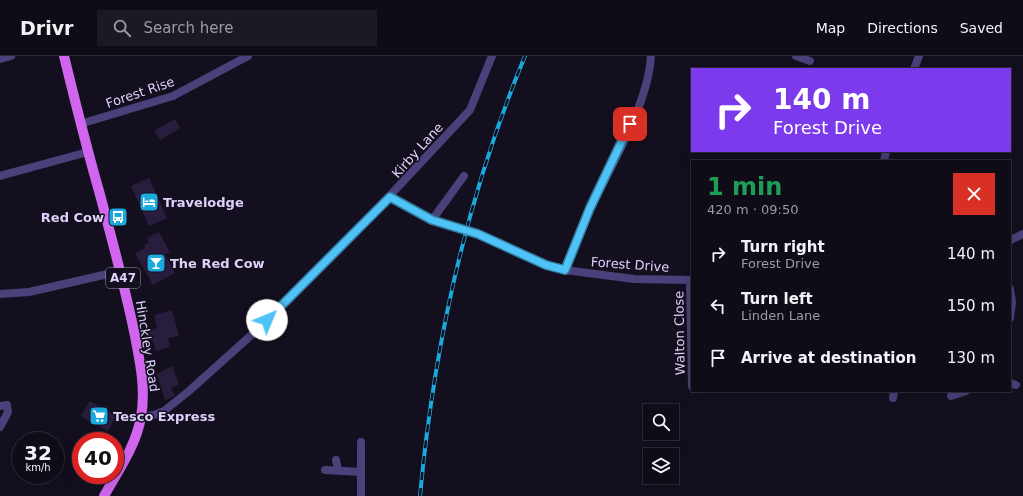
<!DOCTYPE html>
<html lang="en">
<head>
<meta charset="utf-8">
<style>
	:root { --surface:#0f0b17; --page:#1d1924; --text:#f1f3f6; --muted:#9b9ba1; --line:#2f2b36 }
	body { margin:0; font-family:"DejaVu Sans",sans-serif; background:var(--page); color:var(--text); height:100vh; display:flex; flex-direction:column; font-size:15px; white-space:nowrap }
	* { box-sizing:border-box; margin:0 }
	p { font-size:13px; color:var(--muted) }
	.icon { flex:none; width:22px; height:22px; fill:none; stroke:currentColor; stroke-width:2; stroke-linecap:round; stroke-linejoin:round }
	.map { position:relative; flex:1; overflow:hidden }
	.panel { position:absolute; left:691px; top:104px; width:320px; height:232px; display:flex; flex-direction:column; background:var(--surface); border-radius:0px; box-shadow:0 4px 16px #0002,0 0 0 1px var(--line) }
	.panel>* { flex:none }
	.guide { position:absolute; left:691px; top:12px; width:320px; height:84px; border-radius:0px; box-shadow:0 4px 16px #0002,0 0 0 1px var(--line); background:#7c3aed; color:#fff; overflow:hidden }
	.controls { position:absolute; left:643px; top:348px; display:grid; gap:8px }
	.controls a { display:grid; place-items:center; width:36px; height:36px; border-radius:0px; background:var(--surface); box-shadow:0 4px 16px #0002,0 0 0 1px var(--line); font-size:20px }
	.speed { position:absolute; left:12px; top:376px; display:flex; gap:8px; font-size:20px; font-weight:700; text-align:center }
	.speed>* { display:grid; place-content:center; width:52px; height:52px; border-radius:50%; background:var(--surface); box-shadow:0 4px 16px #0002,0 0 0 1px var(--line); line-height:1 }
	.speed small { font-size:10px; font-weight:400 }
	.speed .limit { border:6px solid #d22; background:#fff; color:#111 }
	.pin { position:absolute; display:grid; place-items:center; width:34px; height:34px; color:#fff; margin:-17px; border-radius:8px; box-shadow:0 2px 6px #0006 }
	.me { position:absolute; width:44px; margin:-22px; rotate:45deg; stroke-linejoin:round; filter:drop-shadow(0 0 3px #0008) }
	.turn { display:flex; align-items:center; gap:14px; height:84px; padding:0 16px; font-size:18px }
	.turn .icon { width:52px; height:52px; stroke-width:2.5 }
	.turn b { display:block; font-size:28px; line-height:34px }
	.round { display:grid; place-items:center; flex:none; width:42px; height:42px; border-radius:0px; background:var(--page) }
	.headline { display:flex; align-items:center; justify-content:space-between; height:68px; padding:0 16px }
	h1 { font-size:24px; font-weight:700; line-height:30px; color:#1e9e55 }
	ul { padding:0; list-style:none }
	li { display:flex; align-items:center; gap:12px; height:52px; padding:0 16px }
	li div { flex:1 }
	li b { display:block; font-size:15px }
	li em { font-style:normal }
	header { display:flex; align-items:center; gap:24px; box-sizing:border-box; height:56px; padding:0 20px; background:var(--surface); border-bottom:1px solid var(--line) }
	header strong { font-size:19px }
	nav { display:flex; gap:22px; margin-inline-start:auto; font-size:14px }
	.search { width:280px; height:36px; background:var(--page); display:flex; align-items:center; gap:10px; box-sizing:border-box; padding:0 14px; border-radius:0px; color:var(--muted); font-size:15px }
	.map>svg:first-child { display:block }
	.building { fill:#291d3e }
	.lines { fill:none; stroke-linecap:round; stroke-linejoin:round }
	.minor { stroke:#4b4079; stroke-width:8 }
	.tertiary { stroke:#4b4079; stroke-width:8 }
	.primary { stroke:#d066ed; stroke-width:10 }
	.rail-casing { stroke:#1aaade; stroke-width:4 }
	.rail { stroke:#140f1f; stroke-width:2.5; stroke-dasharray:8; stroke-linecap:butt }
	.route-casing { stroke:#337fa1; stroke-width:10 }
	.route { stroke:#4fc3f7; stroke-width:7 }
	.labels { text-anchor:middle; stroke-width:3; stroke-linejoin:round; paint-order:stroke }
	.shield { fill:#140f1f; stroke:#a198b8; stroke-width:1 }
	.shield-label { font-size:12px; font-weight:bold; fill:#ddd2fa }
	.street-label { font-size:13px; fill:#ddd2fa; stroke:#140f1f }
	.poi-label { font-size:13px; font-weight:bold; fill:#ddd2fa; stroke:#140f1f; text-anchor:start }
</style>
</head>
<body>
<header>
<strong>Drivr</strong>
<div class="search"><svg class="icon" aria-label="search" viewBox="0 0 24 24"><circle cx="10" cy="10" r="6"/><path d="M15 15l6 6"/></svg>Search here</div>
<nav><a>Map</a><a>Directions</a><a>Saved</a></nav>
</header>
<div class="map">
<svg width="1023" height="440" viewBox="0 0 1023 440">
	<rect width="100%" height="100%" fill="#140f1f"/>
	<g class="building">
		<path d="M 175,63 L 180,72 L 160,84 L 154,75 Z"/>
		<path d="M 149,122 L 167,162 L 149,170 L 131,130 Z"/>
		<path d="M 159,176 L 170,196 L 165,198 L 175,217 L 153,229 L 135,197 L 145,192 L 144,189 L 149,186 L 147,182 Z"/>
		<path d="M 172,254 L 179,280 L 168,282 L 170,291 L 156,295 L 153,285 L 149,283 L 149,274 L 157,272 L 154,259 Z"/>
		<path d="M 172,310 L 179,328 L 171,332 L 175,340 L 165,344 L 157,318 Z"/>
		<path d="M 90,345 L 116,360 L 108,375 L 81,360 Z"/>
	</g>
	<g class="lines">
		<g class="minor">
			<path d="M 796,0 L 810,5"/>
			<path d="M 0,3 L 11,0"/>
			<path d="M 914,13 L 919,0"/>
			<path d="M 80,68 L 173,40 L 248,0"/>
			<path d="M 884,105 L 886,95"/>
			<path d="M 0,120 L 88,96"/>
			<path d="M 390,141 L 432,164 L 478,178 L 546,209 L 565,214 L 634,223 L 692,224"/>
			<path d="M 432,164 L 464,120"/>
			<path d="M 1010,184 L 1023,178"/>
			<path d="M 565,214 C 574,193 581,170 592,149 C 613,106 648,48 651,0"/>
			<path d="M 690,224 L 692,330"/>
			<path d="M 1010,233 L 1012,246 L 1010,262"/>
			<path d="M 0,238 L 29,236 L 121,215"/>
			<path d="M 1010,327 L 1016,329"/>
			<path d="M 951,340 L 966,335"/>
			<path d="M 893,342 L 894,335"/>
			<path d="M 0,350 L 7,349 L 8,356 L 0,371"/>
			<path d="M 336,404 L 338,414"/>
			<path d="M 325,414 L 361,416"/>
			<path d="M 361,440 L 361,386"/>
		</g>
		<path class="tertiary" d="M 141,361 L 154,359 L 164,355 L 189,335 L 267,265 L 351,181 L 470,54 L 492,0"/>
		<path class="primary" d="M 64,0 C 75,45 86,90 99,135 C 112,183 125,231 135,280 C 140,306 146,333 141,361 C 136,390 118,415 104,440"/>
		<g class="rail-casing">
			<path id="rail" d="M 420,440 C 434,289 467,140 525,0"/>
		</g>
		<use href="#rail" class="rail"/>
	</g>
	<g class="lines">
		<g class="route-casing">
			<path id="route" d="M 267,264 L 390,141 L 432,164 L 478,178 L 546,209 L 565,214 L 590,152 L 630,68"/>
		</g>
		<use href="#route" class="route"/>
	</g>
	<defs>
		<g id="hotel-square" transform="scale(1)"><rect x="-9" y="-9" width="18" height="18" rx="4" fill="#1aaade" stroke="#140f1f"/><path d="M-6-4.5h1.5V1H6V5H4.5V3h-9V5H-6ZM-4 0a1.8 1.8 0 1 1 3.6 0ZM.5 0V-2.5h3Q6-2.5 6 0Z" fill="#fff"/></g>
		<g id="bus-square" transform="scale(1)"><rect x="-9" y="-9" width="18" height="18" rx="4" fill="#1aaade" stroke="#140f1f"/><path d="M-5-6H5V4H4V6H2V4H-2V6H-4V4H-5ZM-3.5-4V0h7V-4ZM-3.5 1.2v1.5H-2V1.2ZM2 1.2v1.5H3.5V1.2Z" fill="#fff"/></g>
		<g id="bar-square" transform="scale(1)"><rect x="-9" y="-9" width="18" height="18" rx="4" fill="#1aaade" stroke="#140f1f"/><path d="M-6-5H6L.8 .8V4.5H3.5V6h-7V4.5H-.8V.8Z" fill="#fff"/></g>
		<g id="supermarket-square" transform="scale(1)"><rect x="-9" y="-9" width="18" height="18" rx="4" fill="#1aaade" stroke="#140f1f"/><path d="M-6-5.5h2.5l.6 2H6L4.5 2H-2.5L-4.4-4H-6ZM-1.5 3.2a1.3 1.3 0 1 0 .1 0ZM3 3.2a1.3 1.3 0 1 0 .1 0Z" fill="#fff"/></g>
	</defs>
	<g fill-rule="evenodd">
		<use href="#hotel-square" x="149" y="146"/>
		<use href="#bus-square" x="118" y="161"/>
		<use href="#bar-square" x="156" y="207"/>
		<use href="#supermarket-square" x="99" y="360"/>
	</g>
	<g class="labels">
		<rect class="shield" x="106" y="212" width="34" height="20" rx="3"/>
		<g class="shield-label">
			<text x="123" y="226">A47</text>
		</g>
		<g class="street-label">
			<text transform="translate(140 36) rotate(-19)" y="5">Forest Rise</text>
			<text transform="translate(417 94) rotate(-48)" y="5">Kirby Lane</text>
			<text transform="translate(630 208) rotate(4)" y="5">Forest Drive</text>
			<text transform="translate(679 277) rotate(-91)" y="5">Walton Close</text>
			<text transform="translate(148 290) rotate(81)" y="5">Hinckley Road</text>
		</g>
		<g class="poi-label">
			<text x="163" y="151">Travelodge</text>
			<text x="104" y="166" text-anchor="end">Red Cow</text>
			<text x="170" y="212">The Red Cow</text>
			<text x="113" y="365">Tesco Express</text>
		</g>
	</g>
</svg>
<div class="controls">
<a><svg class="icon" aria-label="search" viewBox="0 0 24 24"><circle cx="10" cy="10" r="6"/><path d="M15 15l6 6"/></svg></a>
<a><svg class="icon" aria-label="layers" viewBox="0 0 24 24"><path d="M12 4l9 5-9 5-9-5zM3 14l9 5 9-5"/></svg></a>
</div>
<div class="speed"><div>32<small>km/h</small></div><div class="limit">40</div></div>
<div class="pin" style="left:630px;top:68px;background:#d93025"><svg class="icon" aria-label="arrive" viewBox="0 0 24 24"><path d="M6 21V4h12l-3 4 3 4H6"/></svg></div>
<svg class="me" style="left:267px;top:264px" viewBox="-20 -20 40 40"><circle r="19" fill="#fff"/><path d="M0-13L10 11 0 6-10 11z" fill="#4fc3f7"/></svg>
<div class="guide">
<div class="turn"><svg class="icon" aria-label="right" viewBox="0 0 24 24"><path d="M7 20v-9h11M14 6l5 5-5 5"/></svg><div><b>140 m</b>Forest Drive</div></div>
</div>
<section class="panel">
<div class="headline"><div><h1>1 min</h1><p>420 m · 09:50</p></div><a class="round" style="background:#d93025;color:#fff"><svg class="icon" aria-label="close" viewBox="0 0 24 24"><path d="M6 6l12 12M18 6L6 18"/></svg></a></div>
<ul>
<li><svg class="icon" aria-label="right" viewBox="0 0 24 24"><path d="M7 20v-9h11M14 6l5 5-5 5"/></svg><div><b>Turn right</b><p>Forest Drive</p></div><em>140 m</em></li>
<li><svg class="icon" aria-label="left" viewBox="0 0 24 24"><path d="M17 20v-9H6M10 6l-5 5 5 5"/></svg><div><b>Turn left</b><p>Linden Lane</p></div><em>150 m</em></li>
<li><svg class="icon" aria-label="arrive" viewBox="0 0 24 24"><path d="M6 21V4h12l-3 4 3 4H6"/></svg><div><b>Arrive at destination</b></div><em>130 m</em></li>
</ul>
</section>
</div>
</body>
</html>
